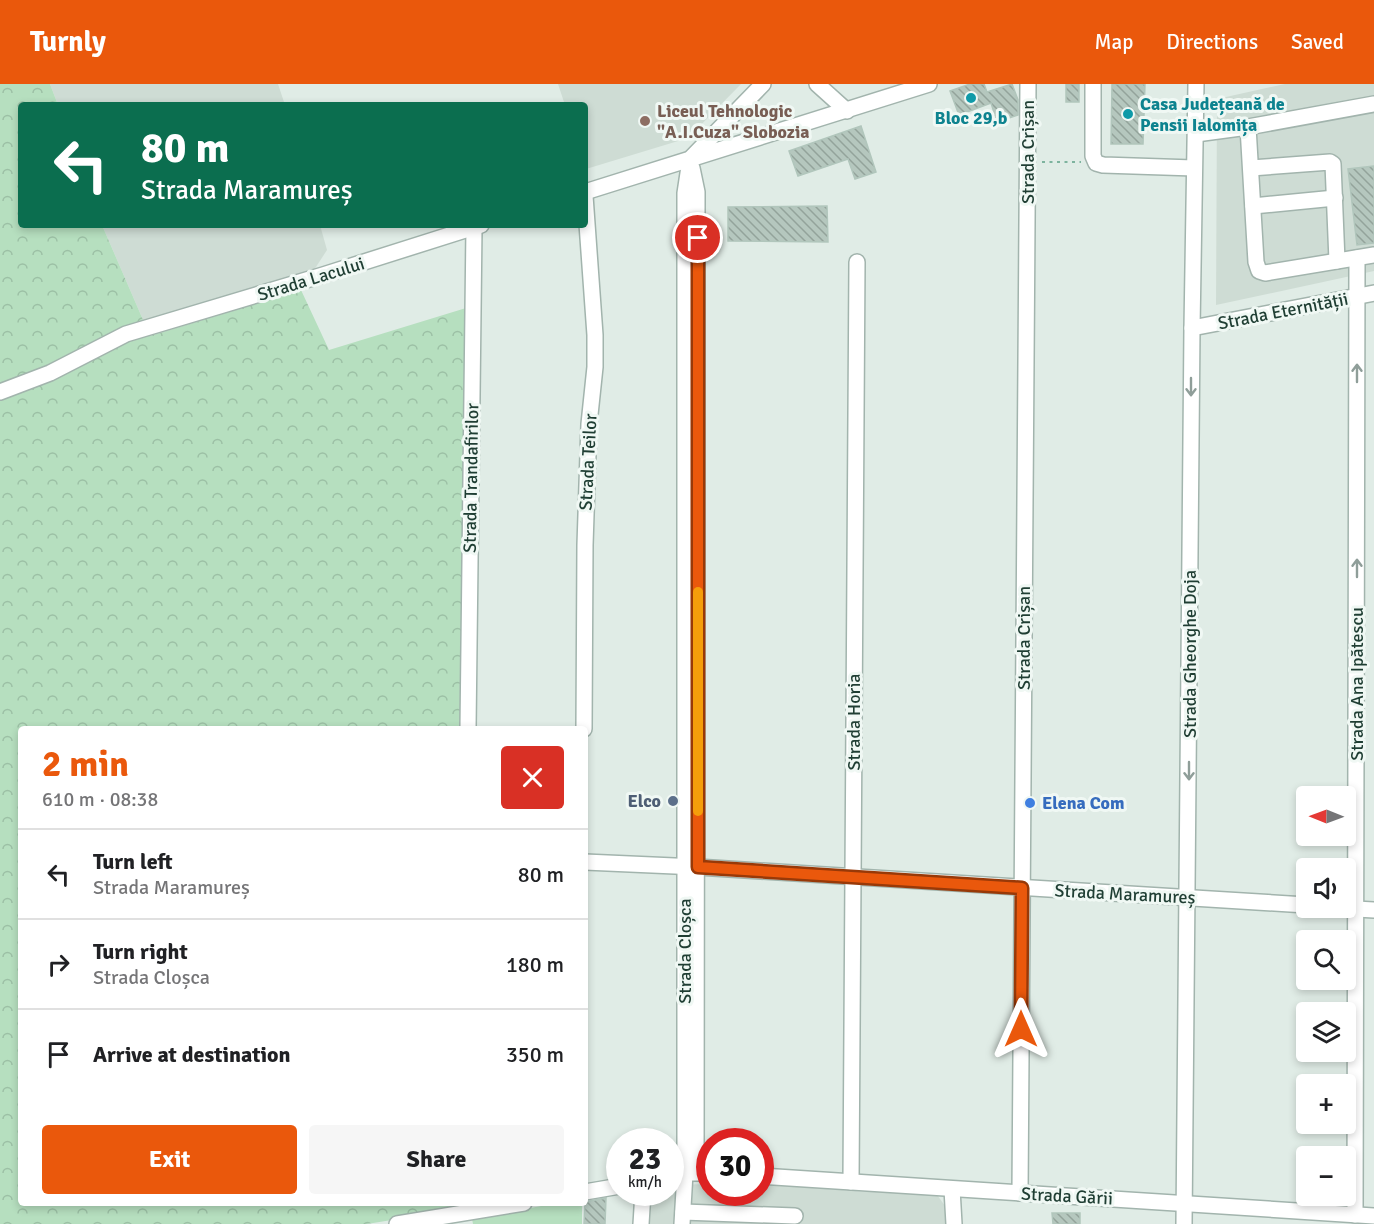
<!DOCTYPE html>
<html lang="en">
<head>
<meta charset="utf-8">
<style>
	:root { --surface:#fff; --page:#f6f6f6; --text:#202124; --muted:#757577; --line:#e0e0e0; --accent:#ea580c }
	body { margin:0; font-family:Signika,sans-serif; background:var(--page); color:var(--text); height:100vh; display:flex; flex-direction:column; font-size:22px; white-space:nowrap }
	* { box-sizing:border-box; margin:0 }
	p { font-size:20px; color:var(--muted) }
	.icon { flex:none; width:33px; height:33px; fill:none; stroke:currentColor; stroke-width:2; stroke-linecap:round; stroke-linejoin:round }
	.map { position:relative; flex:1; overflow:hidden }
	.panel { position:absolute; left:18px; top:642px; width:570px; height:480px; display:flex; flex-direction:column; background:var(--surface); border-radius:6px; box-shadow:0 3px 9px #0003 }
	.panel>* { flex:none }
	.guide { position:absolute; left:18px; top:18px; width:570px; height:126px; border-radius:6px; box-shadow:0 3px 9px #0003; background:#0b6e4f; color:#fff; overflow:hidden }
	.needle { width:39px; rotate:271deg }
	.buttons { position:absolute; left:1296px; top:702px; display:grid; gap:12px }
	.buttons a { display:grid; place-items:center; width:60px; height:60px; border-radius:6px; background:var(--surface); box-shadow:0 3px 9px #0003; font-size:30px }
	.speed { position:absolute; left:606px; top:1044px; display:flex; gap:12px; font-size:30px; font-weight:700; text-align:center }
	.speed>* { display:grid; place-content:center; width:78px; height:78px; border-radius:50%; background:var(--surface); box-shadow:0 3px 9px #0003; line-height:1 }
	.speed small { font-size:15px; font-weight:400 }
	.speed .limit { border:9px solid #d22; background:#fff; color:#111 }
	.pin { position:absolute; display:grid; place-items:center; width:51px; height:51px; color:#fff; margin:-26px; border:3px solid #fff; border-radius:50%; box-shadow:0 2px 6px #0007 }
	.me { position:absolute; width:66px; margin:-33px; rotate:0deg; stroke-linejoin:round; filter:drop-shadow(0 0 4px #0008) }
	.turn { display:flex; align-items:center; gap:21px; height:126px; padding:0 24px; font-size:27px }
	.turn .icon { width:78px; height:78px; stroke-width:2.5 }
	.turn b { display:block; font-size:42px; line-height:51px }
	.round { display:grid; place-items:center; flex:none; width:63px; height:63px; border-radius:6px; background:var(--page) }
	.head { display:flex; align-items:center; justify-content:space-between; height:102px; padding:0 24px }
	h1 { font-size:36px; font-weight:800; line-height:45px; color:var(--accent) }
	.primary-button { display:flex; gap:12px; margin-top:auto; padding:12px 24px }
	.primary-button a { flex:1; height:69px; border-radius:6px; background:var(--accent); color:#fff; font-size:24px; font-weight:800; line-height:69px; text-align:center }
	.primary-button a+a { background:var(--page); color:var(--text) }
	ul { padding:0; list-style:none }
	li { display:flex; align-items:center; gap:18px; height:90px; padding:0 24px; border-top:2px solid var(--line) }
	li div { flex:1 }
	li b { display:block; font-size:22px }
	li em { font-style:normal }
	header { display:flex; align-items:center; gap:36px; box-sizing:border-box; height:84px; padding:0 30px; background:var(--accent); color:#fff }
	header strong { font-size:28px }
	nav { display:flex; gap:33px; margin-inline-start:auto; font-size:21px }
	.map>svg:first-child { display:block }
	.built { fill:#cedcd4 }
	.green { fill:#b6dfbf }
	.forest { fill:url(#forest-crowns) }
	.building { fill:url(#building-back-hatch); stroke:#b1c6bc; stroke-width:1.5 }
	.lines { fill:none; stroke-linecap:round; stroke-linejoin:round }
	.minor-casing { stroke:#a2b4ad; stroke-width:18 }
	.path { stroke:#7db39e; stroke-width:2; stroke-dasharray:3 4.5; stroke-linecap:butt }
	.minor { stroke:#fff; stroke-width:15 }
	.oneway { stroke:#8f9e99 }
	.route-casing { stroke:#983908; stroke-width:15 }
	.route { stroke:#ea580c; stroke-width:10 }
	.slow { stroke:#f59e0b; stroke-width:10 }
	.culture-dot { fill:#0f9aa8; stroke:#f0f8f4; stroke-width:2 }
	.education-dot { fill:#8d6e63; stroke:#f0f8f4; stroke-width:2 }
	.service-dot { fill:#5c6f8a; stroke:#f0f8f4; stroke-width:2 }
	.shop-dot { fill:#3f7fe0; stroke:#f0f8f4; stroke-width:2 }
	.labels { text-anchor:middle; stroke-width:6; stroke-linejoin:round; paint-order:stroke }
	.culture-label { font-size:18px; font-weight:bold; fill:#0d838f; stroke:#f0f8f4; text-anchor:start }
	.education-label { font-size:18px; font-weight:bold; fill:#785e54; stroke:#f0f8f4; text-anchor:start }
	.street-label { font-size:18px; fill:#1f3e33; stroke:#f0f8f4 }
	.service-label { font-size:18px; font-weight:bold; fill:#4e5e75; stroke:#f0f8f4; text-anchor:end }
	.shop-label { font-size:18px; font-weight:bold; fill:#366cbe; stroke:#f0f8f4; text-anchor:start }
</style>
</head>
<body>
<header>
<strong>Turnly</strong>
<nav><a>Map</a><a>Directions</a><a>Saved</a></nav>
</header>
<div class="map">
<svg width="1374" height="1140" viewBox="0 0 1374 1140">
	<defs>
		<pattern id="forest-crowns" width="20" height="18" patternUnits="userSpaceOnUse" patternTransform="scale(1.5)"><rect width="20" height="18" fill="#b6dfbf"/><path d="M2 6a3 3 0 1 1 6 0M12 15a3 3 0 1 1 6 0" fill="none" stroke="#9cc0a5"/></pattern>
		<pattern id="building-back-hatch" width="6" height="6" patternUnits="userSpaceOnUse" patternTransform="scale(1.5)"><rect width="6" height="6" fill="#b5c7be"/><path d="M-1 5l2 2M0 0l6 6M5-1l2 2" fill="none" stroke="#93a39b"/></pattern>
	</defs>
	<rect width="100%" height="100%" fill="#e0ece6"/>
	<g class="built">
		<path d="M 50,0 L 278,0 L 285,21 L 58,21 Z"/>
		<path d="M 558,0 L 741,0 L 688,54 L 586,85 L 585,21 L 565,21 Z"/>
		<path d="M 1285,0 L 1374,0 L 1374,187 L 1216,221 L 1217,15 Z"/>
		<path d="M 102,141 L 320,141 L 327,166 L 301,206 L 150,252 Z"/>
		<path d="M 709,1100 L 710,1108 L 760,1108 L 761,1100 L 868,1108 L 935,1108 L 958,1140 L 647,1140 L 648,1109 L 670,1108 L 671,1101 Z"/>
	</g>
	<path class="green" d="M 557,1119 L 582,1119 L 582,1140 L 473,1140 L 472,1135 Z"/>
	<path class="forest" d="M 0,0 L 50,0 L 58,21 L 21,21 L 21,141 L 102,141 L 150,252 L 301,206 L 329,266 L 466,224 L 462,645 L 21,645 L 21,1119 L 466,1119 L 466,1124 L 367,1140 L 0,1140 Z"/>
	<g class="building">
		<path d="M 970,0 L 984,0 L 987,8 L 1012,0 L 1018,16 L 1018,31 L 997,38 L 991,19 L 959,31 L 950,7 Z"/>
		<rect x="1066" y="0" width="13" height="18"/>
		<path d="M 1112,0 L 1145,0 L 1143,60 L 1111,60 Z"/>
		<path d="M 861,42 L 876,88 L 855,95 L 848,75 L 798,92 L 789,67 Z"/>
		<path d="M 1374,82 L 1374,159 L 1357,161 L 1348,85 Z"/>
		<path d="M 827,122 L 828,158 L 728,157 L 728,123 Z"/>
		<path d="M 606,1114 L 605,1140 L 584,1140 L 585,1118 Z"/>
		<path d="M 1052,1129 L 1080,1129 L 1080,1140 L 1053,1140 Z"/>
	</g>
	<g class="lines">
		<g class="minor-casing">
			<g id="minor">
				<path d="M 817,0 L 847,27"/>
				<path d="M 1093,0 L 1093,72 L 1096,79 L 1103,81 L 1194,84"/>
				<path d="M 1248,43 L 1256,178 L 1259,187 L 1265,189 L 1374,171"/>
				<path d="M 1196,50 L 1248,43 L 1374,20"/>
				<path d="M 692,73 L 763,0"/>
				<path d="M 692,84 L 697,108 L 696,1088"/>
				<path d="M 1251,84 L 1330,78 L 1333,80 L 1337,177"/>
				<path d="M 585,108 L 929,0"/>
				<path d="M 1253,122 L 1335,114"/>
				<path d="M 1192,244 L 1374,209"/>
				<path d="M 0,308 L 50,289 L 126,250 L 323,191 L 481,141"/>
				<path d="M 468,645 L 474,143"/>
				<path d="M 584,645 L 585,461 L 589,340 L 595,283 L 595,251 L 585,112"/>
				<path d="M 585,778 L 697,783 L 1306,821"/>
				<path d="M 1339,824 L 1374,826"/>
				<path d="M 670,1092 L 685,1089 L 710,1089"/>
				<path d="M 760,1092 L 1374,1132"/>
				<path d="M 851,1098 L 857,178"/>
				<path d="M 952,1105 L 954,1140"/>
				<path d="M 585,1108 L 620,1102"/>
				<path d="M 1020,1109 L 1028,0"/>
				<path d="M 683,1128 L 795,1132"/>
				<path d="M 1355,1131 L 1357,174"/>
				<path d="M 397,1140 L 524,1119"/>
				<path d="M 641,1140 L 643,1108"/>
				<path d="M 682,1140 L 685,1089 L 685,109 L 690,76"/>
				<path d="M 1184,1140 L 1192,244 L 1196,0"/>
			</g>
		</g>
		<path class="path" d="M 1042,78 L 1081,78"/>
		<use href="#minor" class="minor"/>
	</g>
	<defs><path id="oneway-shaft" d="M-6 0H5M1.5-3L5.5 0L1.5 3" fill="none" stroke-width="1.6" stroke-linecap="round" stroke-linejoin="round" transform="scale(1.5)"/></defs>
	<g class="oneway">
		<use href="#oneway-shaft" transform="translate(1357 289) rotate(-90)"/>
		<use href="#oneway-shaft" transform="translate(1191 303) rotate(90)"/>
		<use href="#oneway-shaft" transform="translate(1357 484) rotate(-90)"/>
		<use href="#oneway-shaft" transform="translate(1189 687) rotate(90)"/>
	</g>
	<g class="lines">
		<g class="route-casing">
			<path id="route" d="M 698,154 L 698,783 L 1022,804 L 1021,945"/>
		</g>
		<use href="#route" class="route"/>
		<path class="slow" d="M 698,508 L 698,727"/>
	</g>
	<g class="culture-dot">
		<circle cx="971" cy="14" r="6"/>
		<circle cx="1128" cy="30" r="6"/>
	</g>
	<circle class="education-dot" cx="645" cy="37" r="6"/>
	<circle class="service-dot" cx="673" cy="717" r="6"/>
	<circle class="shop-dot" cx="1030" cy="719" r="6"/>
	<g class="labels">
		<g class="culture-label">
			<text x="1140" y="26">Casa Județeană de<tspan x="1140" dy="21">Pensii Ialomița</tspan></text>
			<text x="971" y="40" text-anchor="middle">Bloc 29,b</text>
		</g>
		<g class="education-label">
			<text x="657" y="33">Liceul Tehnologic<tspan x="657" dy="21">"A.I.Cuza" Slobozia</tspan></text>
		</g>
		<g class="street-label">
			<text transform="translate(1028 68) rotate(-90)" y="6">Strada Crișan</text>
			<text transform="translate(311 195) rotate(-17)" y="6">Strada Lacului</text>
			<text transform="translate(1283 227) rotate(-11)" y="6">Strada Eternității</text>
			<text transform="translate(588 378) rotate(-87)" y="6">Strada Teilor</text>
			<text transform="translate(471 394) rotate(-89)" y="6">Strada Trandafirilor</text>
			<text transform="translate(1024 554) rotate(-90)" y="6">Strada Crișan</text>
			<text transform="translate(1190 570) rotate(-90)" y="6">Strada Gheorghe Doja</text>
			<text transform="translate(1357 600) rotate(-90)" y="6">Strada Ana Ipătescu</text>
			<text transform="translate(854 638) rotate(-90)" y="6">Strada Horia</text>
			<text transform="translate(1125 810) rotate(3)" y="6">Strada Maramureș</text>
			<text transform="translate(685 867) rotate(-90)" y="6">Strada Cloșca</text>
			<text transform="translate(1067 1112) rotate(3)" y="6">Strada Gării</text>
		</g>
		<g class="service-label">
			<text x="661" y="723">Elco</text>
		</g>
		<g class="shop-label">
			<text x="1042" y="725">Elena Com</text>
		</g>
	</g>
</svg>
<div class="buttons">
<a><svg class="needle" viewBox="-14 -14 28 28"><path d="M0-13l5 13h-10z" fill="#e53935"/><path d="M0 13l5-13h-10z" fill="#757577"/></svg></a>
<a><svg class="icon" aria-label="sound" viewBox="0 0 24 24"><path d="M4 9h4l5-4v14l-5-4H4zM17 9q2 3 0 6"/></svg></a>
<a><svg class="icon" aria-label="search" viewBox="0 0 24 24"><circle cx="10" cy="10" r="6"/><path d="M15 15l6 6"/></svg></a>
<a><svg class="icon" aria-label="layers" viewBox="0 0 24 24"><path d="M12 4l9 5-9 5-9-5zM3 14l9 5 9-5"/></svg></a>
<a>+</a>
<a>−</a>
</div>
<div class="speed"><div>23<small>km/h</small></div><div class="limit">30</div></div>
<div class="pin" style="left:698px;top:154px;background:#d93025"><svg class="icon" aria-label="arrive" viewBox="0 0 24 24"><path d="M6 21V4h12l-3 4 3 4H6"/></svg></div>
<svg class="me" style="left:1021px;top:945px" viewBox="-20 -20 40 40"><path d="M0-17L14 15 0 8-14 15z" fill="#ea580c" stroke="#fff" stroke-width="4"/></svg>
<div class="guide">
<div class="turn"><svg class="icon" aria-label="left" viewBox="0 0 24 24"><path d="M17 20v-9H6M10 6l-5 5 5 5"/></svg><div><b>80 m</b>Strada Maramureș</div></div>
</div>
<section class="panel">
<div class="head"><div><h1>2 min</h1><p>610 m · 08:38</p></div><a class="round" style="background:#d93025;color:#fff"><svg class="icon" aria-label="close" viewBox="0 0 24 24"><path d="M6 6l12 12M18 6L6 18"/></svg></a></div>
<ul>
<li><svg class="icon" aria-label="left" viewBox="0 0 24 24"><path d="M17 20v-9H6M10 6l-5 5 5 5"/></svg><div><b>Turn left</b><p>Strada Maramureș</p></div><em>80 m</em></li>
<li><svg class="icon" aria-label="right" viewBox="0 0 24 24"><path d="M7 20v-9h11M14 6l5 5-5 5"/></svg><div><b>Turn right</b><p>Strada Cloșca</p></div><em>180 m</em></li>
<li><svg class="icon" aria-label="arrive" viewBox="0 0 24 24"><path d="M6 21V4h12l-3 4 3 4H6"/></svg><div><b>Arrive at destination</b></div><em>350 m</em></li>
</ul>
<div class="primary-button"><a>Exit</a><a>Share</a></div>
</section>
</div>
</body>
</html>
